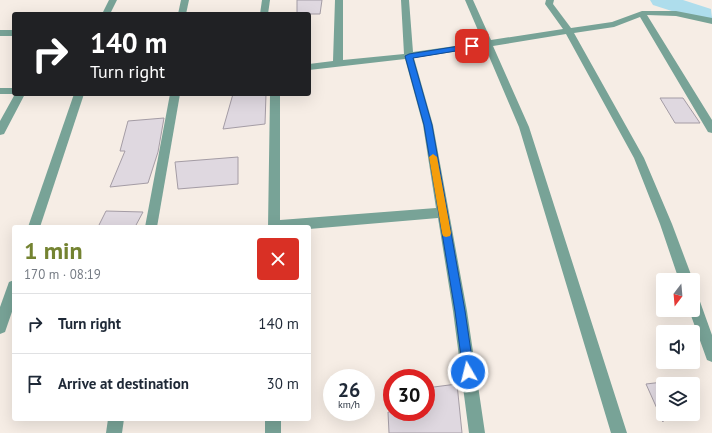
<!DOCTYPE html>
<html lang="en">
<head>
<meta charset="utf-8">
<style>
	:root { --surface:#fff; --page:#f2f2f3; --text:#1f2937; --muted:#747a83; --line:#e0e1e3; --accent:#748331 }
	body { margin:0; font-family:"PT Sans",sans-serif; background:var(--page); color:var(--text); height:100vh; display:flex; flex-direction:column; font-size:15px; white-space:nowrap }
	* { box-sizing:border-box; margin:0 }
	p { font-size:13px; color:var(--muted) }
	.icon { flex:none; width:22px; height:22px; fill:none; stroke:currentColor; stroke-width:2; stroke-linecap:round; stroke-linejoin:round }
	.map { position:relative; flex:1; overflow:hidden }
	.drawer { position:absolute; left:12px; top:225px; width:299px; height:196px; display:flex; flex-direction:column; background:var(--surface); border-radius:4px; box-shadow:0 4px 16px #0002 }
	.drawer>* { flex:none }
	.top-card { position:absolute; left:12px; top:12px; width:299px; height:84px; border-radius:4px; box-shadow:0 4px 16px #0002; background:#202124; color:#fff; overflow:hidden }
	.needle { width:26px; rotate:196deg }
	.tools { position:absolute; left:656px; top:273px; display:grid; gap:8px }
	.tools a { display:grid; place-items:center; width:44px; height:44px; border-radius:4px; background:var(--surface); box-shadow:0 4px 16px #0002; font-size:20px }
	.speed { position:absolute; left:323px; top:369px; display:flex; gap:8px; font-size:20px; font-weight:700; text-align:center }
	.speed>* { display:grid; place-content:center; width:52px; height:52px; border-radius:50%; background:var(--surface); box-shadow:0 4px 16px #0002; line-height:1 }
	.speed small { font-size:10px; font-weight:400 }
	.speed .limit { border:6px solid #d22; background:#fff; color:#111 }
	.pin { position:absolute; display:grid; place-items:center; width:34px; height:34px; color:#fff; margin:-17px; border-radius:8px; box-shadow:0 2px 6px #0006 }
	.me { position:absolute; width:44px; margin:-22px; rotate:352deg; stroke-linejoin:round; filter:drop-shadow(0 0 3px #0008) }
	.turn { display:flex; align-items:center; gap:14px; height:84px; padding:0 12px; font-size:18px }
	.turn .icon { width:52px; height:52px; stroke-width:2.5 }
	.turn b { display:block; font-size:28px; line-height:34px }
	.round { display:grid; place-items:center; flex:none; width:42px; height:42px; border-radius:4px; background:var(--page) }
	.head { display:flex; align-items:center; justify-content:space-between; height:68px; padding:0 12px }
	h1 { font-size:24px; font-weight:800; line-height:30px; color:var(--accent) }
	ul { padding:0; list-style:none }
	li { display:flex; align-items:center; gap:12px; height:60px; padding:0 12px; border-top:1px solid var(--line) }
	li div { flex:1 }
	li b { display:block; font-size:15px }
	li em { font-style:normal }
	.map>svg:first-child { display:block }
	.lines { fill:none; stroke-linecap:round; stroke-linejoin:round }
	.stream { fill:#7f9fa8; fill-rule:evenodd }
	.river { fill:#aeddec; fill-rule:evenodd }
	.building { fill:#dfd8e0; stroke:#a49ca5 }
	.street { fill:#78a397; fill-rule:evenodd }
	.route { fill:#1a73e8; stroke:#114b97 }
	.slow { fill:#f59e0b }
</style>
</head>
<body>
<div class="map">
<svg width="712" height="433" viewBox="0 0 712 433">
	<rect width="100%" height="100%" fill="#f6ede5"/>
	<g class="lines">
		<path class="stream" d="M 702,13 L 704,13 L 712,17 L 712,19 L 702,15 Z"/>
		<path class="river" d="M 650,0 L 683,0 L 711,9 L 712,18 L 703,21 L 653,5 Z"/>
	</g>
	<g class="building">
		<path d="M 297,0 L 322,0 L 320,14 L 297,14 Z"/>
		<path d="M 233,94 L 266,94 L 265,124 L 223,129 Z"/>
		<path d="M 660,98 L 683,98 L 700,123 L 675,123 Z"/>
		<path d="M 164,118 L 158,152 L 148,183 L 110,187 L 125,151 L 120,151 L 128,121 Z"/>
		<path d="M 238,157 L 238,184 L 178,189 L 175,162 Z"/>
		<path d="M 106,211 L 143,212 L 135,227 L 98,227 Z"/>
		<path d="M 663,382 L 663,422 L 646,384 Z"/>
		<path d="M 457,384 L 462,433 L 389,433 L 388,412 L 426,412 L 426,388 Z"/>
	</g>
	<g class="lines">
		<g class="street">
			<path d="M 109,0 L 117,0 L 110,14 L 102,14 Z"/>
			<path d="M 181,0 L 189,0 L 186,14 L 178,14 Z"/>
			<path d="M 262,0 L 270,0 L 268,14 L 260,14 Z"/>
			<path d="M 335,0 L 343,0 L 343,60 L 404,54 L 401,0 L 409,0 L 413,52 L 483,42 L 465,0 L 473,0 L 491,40 L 563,29 L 545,4 L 546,0 L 554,0 L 553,4 L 571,28 L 612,22 L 642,11 L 676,11 L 712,18 L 712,24 L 676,16 L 647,15 L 712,120 L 712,133 L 708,132 L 640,17 L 614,27 L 574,33 L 644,158 L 672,224 L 693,280 L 679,280 L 660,224 L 634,158 L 566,34 L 493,46 L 529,127 L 627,433 L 611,433 L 519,127 L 485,47 L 414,58 L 433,125 L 467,311 L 485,433 L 469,433 L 453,311 L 438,218 L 309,229 L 309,227 L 268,227 L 270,94 L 280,94 L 280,220 L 436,208 L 423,125 L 405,59 L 309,70 L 309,64 L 333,61 Z"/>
			<rect x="0" y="30" width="14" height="6"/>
			<path d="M 0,88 L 14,88 L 14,94 L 25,94 L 4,134 L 0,135 L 0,121 L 15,94 L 0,94 Z"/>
			<path d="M 74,94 L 84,94 L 40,227 L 28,227 Z"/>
			<path d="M 170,94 L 180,94 L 157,227 L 145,227 Z"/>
			<path d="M 14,280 L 14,306 L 5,332 L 0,334 L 0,307 L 9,282 Z"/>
			<path d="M 693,294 L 698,296 L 712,335 L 712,362 L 707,360 L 689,310 L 693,310 Z"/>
			<path d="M 108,419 L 124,419 L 122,433 L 106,433 Z"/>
			<rect x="265" y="419" width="16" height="14"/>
		</g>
	</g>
	<path class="route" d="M 472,44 L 474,45 L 474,48 L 413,58 L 432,125 L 465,311 L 474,372 L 472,376 L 468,378 L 464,376 L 463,372 L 455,311 L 424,125 L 405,56 L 409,54 Z"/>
	<path class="slow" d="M 433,154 L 437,157 L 451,233 L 450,236 L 446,237 L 443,236 L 442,233 L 429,157 Z"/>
</svg>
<div class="tools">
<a><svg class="needle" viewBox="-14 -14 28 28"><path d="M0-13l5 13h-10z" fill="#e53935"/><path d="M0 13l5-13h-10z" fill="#747a83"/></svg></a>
<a><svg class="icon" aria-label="sound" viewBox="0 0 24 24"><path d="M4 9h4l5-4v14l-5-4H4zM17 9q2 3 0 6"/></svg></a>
<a><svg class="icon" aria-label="layers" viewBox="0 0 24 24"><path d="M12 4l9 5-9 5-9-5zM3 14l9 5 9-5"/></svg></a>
</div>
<div class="speed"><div>26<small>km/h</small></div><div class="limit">30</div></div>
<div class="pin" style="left:472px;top:46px;background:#d93025"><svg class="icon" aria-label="arrive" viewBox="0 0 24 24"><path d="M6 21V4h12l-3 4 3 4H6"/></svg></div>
<svg class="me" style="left:468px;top:372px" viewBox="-20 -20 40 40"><circle r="17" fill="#1a73e8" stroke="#fff" stroke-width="3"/><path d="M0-11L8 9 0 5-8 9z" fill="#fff"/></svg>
<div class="top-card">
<div class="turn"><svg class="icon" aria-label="right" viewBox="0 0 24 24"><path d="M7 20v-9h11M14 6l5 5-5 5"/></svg><div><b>140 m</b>Turn right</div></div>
</div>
<section class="drawer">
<div class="head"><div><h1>1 min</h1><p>170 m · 08:19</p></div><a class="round" style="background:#d93025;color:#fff"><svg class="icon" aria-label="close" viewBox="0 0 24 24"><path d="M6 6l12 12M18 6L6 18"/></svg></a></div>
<ul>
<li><svg class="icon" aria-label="right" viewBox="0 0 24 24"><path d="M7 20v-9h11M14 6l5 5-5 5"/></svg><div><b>Turn right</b></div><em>140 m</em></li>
<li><svg class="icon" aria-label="arrive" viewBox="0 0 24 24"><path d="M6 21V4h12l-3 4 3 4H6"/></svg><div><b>Arrive at destination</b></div><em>30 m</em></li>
</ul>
</section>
</div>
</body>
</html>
